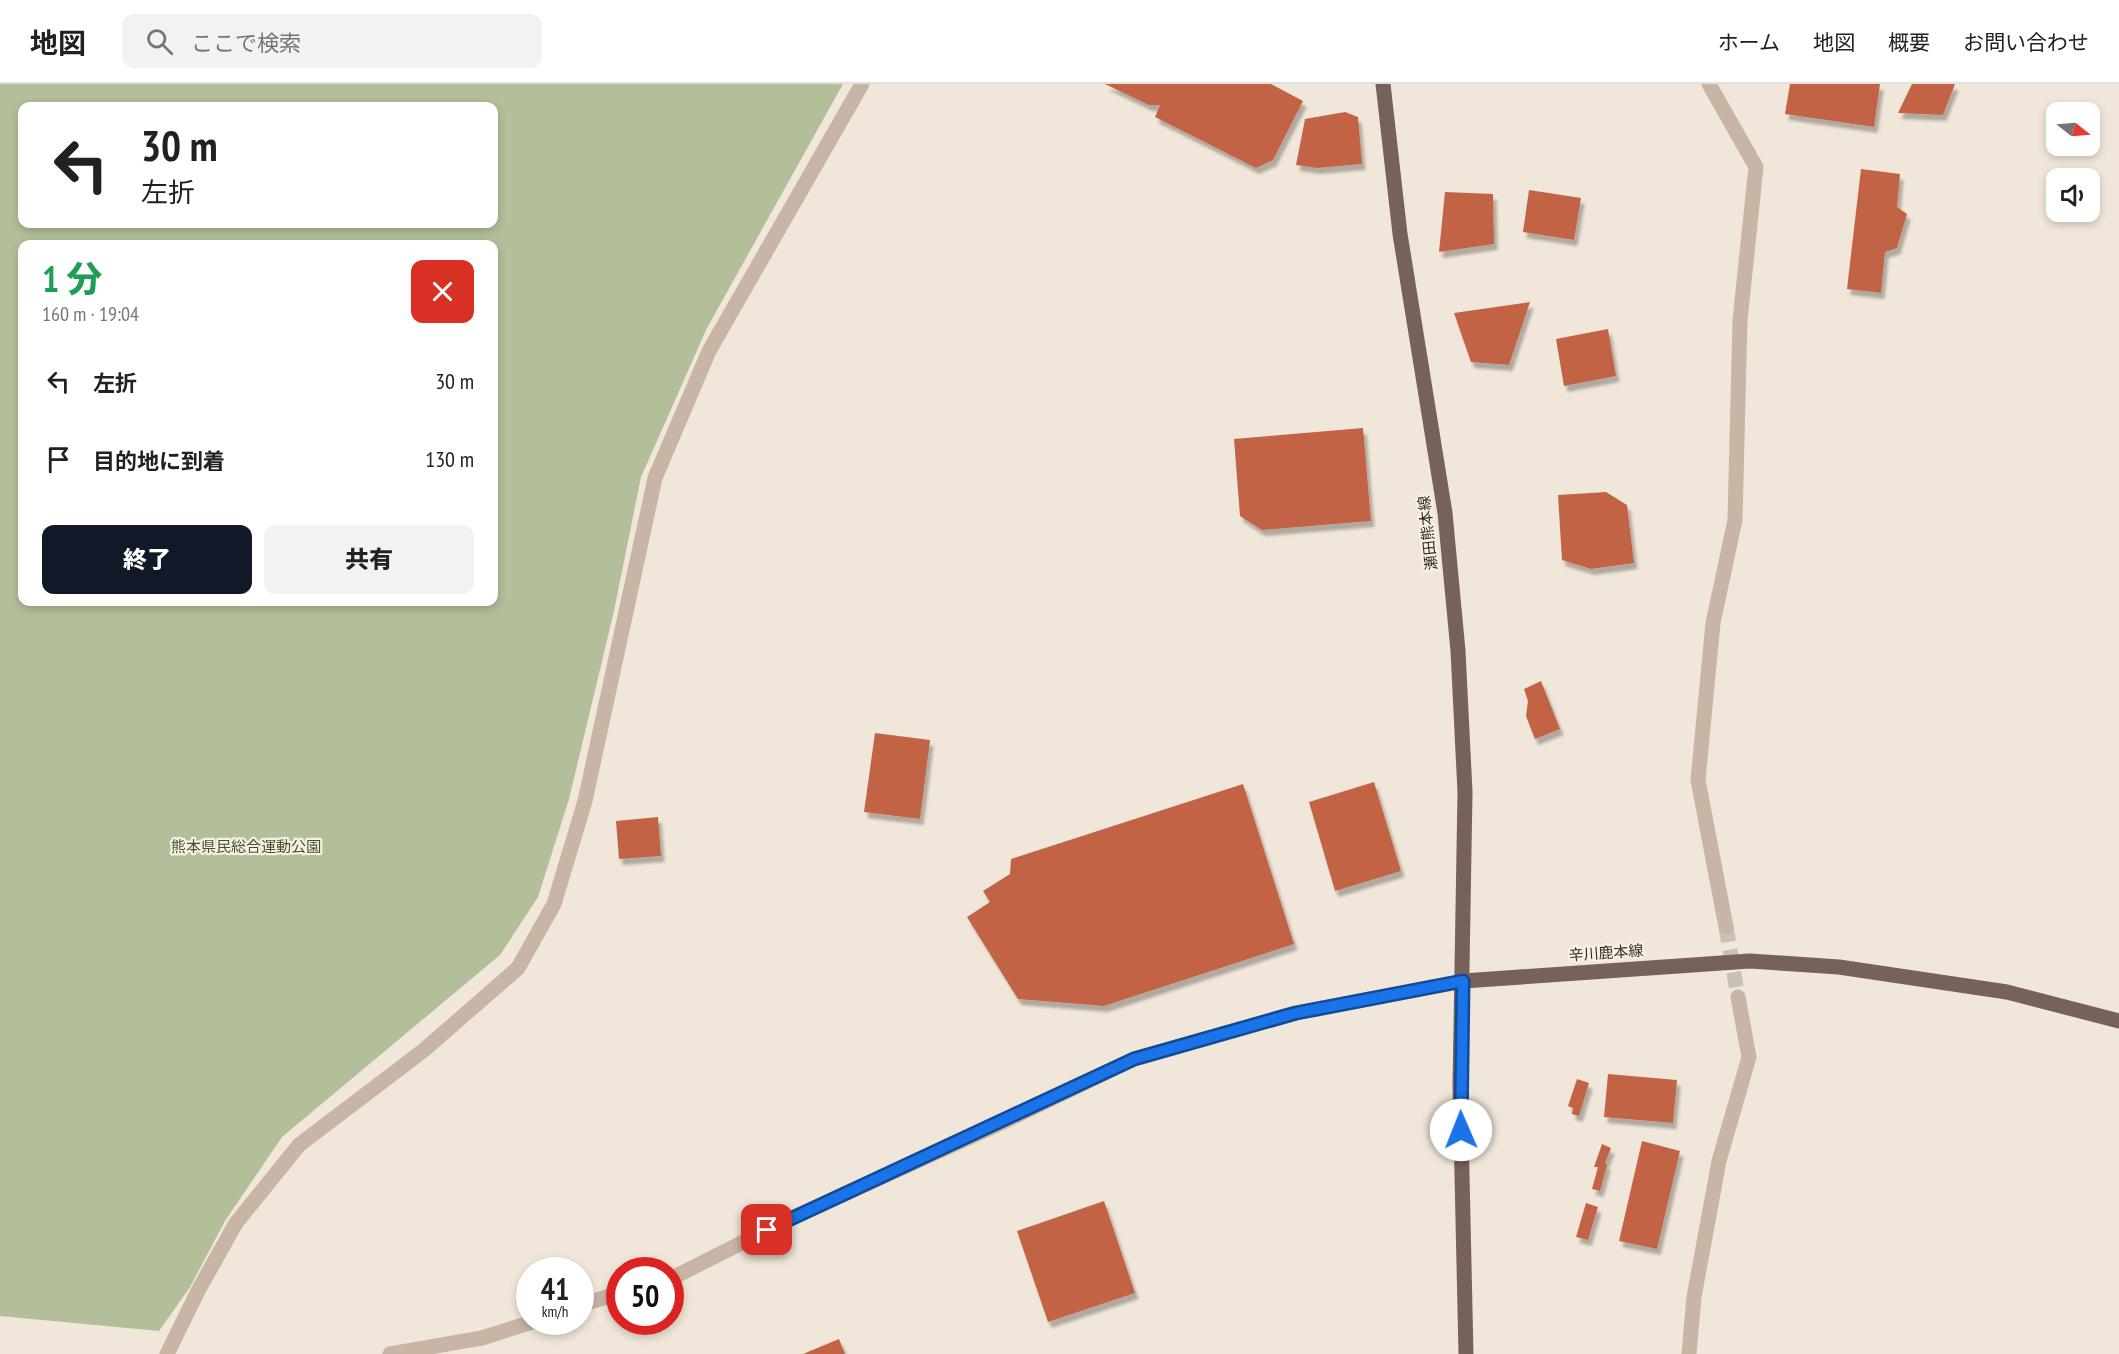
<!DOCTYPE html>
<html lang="ja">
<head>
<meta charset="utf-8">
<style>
	:root { --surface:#fff; --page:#f2f2f2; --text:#202124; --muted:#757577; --line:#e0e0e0; --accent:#111827 }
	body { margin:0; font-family:"PT Sans Narrow","Noto Sans JP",sans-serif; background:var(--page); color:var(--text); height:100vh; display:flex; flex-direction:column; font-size:22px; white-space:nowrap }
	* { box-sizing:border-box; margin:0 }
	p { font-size:20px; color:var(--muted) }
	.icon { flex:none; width:33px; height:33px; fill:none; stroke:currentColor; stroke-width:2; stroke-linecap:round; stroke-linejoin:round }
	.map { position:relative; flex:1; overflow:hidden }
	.sheet { position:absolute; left:18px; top:156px; width:480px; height:366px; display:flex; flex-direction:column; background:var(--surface); border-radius:12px; box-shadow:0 3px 9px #0003 }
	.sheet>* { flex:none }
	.top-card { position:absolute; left:18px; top:18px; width:480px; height:126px; border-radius:12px; box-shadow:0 3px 9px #0003; background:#fff; color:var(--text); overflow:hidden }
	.needle { width:39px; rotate:107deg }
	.tools { position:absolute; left:2046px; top:18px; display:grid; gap:12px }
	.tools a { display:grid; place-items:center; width:54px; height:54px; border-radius:12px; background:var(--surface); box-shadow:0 3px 9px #0003; font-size:30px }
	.speed { position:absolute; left:516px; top:1173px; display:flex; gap:12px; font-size:30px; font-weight:700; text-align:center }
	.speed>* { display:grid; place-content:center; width:78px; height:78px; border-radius:50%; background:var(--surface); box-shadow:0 3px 9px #0003; line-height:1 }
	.speed small { font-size:15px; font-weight:400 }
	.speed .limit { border:9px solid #d22; background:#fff; color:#111 }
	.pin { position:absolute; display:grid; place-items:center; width:51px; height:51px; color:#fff; margin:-26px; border-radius:12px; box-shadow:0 3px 9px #0006 }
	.me { position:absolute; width:66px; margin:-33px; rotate:359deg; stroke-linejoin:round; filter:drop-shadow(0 0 4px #0008) }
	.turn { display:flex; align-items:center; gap:21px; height:126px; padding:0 24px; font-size:27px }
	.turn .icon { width:78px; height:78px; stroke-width:2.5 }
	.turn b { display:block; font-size:42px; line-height:51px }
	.round { display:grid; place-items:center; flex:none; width:63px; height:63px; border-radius:12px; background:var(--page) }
	.head { display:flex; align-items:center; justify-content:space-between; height:102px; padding:0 24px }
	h1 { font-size:36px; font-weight:800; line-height:45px; color:#1e9e55 }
	.action { display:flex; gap:12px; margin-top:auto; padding:12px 24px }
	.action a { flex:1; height:69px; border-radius:12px; background:var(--accent); color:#fff; font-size:24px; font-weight:800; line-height:69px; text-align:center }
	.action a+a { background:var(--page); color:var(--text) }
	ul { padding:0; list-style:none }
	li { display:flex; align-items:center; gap:18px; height:78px; padding:0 24px }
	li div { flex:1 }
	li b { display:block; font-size:22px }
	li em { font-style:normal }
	header { display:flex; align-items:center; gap:36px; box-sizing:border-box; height:84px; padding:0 30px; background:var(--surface); border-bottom:2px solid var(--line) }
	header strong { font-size:28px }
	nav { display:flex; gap:33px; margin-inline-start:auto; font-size:21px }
	.search { width:420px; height:54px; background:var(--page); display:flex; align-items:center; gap:15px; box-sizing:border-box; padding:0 21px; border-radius:12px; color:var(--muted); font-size:22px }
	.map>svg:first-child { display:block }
	.green { fill:#b2bf9a; fill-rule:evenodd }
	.building { fill:#c36445; filter:url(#shadow) }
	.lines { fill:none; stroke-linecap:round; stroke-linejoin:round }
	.minor-tunnel { stroke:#cac1b5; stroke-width:15; stroke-dasharray:15 8; stroke-linecap:butt }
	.minor { stroke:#c8b5a6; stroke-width:15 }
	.major { stroke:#766258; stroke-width:15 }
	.route-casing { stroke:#114b97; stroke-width:15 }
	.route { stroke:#1a73e8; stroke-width:10 }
	.labels { text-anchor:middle; stroke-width:4.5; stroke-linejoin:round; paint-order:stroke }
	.street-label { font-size:15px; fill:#342b27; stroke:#f8f0e5 }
	.park-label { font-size:15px; fill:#43522b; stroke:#f8f0e5 }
</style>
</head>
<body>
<header>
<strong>地図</strong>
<div class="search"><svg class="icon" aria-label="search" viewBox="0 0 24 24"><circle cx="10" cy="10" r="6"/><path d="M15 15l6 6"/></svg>ここで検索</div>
<nav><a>ホーム</a><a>地図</a><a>概要</a><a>お問い合わせ</a></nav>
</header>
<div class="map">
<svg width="2119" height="1270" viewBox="0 0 2119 1270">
	<defs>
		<filter id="shadow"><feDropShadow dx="3.5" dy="6" stdDeviation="1.5" flood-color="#0004"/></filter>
	</defs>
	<rect width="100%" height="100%" fill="#f0e6d9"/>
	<path class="green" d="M 0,0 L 843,0 L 707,244 L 641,393 L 614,527 L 569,715 L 538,813 L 500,871 L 282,1053 L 225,1137 L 190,1203 L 159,1247 L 0,1232 ZM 22,22 L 494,22 L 494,140 L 22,140 ZM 22,160 L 494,160 L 494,518 L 22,518 Z"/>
	<g class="building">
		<path d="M 1105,0 L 1271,0 L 1303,17 L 1273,76 L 1256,84 L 1155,33 L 1160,21 L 1149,21 Z"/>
		<path d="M 1790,0 L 1880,0 L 1874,43 L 1785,30 Z"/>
		<path d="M 1912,0 L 1955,0 L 1943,31 L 1898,29 Z"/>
		<path d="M 1345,28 L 1358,33 L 1362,80 L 1317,84 L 1296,81 L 1305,35 Z"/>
		<path d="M 1861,85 L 1900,90 L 1897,123 L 1907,130 L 1897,164 L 1885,168 L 1881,209 L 1847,205 Z"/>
		<path d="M 1529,106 L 1581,114 L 1574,156 L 1523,148 Z"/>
		<path d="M 1445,108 L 1493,110 L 1494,160 L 1439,168 Z"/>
		<path d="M 1530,218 L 1509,281 L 1471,278 L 1454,229 Z"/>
		<path d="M 1608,245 L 1616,292 L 1564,302 L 1556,255 Z"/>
		<path d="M 1363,344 L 1371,437 L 1262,446 L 1240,432 L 1234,355 Z"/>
		<path d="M 1606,408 L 1627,421 L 1634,479 L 1591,485 L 1562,476 L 1558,411 Z"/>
		<path d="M 1541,597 L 1560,645 L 1535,655 L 1526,632 L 1528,617 L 1524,605 Z"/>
		<path d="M 875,649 L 930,656 L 920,735 L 864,728 Z"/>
		<path d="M 1374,698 L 1401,787 L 1335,807 L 1309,718 Z"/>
		<path d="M 1243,700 L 1294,860 L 1104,922 L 1018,915 L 967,833 L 990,818 L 983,807 L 1010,790 L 1011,775 Z"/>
		<path d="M 658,733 L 661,772 L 619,775 L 616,737 Z"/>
		<path d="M 1608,990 L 1677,996 L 1673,1039 L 1604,1033 Z"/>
		<path d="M 1577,995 L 1589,999 L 1579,1032 L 1572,1030 L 1573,1024 L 1568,1022 Z"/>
		<path d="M 1642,1057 L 1680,1067 L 1657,1165 L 1619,1157 Z"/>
		<path d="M 1602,1060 L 1611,1064 L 1605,1079 L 1607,1081 L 1600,1107 L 1592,1105 L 1598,1083 L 1594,1083 Z"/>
		<path d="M 1104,1117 L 1135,1209 L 1048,1238 L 1017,1147 Z"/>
		<path d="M 1586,1119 L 1598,1123 L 1588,1156 L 1576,1153 Z"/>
		<path d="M 839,1255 L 845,1270 L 803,1270 Z"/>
	</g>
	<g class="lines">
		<path class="minor-tunnel" d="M 1726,843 L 1738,913"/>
		<g class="minor">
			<path d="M 1709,0 L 1756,83 L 1740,236 L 1735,436 L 1713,539 L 1698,696 L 1726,843"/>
			<path d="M 670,1195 L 785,1137 L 995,1042 L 1134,975 L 1296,929 L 1463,897"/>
			<path d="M 580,1221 L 620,1209"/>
			<path d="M 167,1270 L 199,1205 L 236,1139 L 299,1061 L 424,966 L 518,884 L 554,820 L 585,717 L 655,394 L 709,267 L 862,0"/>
			<path d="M 390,1270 L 482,1254 L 532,1238"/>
			<path d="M 1689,1270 L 1694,1213 L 1719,1077 L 1749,973 L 1738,913"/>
		</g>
		<g class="major">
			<path d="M 1383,0 L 1400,150 L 1445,429 L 1458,567 L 1465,708 L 1460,1001 L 1466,1270"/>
			<path d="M 1463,897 L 1750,877 L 1839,883 L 2007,908 L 2119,937"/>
		</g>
	</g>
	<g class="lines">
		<g class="route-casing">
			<path id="route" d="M 767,1146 L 1134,975 L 1296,929 L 1463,897 L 1461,1046"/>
		</g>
		<use href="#route" class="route"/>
	</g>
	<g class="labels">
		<g class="street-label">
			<text transform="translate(1428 449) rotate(-96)" y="5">瀬田熊本線</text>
			<text transform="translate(1606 869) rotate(-4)" y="5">辛川鹿本線</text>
		</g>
		<g class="park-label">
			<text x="246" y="768">熊本県民総合運動公園</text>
		</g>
	</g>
</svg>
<div class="tools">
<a><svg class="needle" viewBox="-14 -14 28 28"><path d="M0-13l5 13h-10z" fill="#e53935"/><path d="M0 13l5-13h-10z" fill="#757577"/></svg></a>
<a><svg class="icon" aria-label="sound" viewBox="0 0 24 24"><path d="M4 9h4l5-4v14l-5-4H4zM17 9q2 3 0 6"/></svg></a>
</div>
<div class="speed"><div>41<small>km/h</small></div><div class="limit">50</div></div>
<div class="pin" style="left:767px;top:1146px;background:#d93025"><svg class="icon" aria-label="arrive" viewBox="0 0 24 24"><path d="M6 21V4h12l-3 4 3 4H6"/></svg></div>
<svg class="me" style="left:1461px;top:1046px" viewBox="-20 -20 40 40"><circle r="19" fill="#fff"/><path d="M0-13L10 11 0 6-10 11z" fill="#1a73e8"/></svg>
<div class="top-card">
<div class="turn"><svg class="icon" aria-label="left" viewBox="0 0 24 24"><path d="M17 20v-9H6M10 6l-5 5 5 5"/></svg><div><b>30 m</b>左折</div></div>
</div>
<section class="sheet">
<div class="head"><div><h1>1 分</h1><p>160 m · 19:04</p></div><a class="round" style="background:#d93025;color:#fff"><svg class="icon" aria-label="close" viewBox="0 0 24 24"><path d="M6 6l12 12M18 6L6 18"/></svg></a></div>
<ul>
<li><svg class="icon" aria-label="left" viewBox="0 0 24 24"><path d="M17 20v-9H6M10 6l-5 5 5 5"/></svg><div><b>左折</b></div><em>30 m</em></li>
<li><svg class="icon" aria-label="arrive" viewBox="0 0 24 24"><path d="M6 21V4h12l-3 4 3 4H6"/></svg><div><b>目的地に到着</b></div><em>130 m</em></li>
</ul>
<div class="action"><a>終了</a><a>共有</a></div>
</section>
</div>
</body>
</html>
